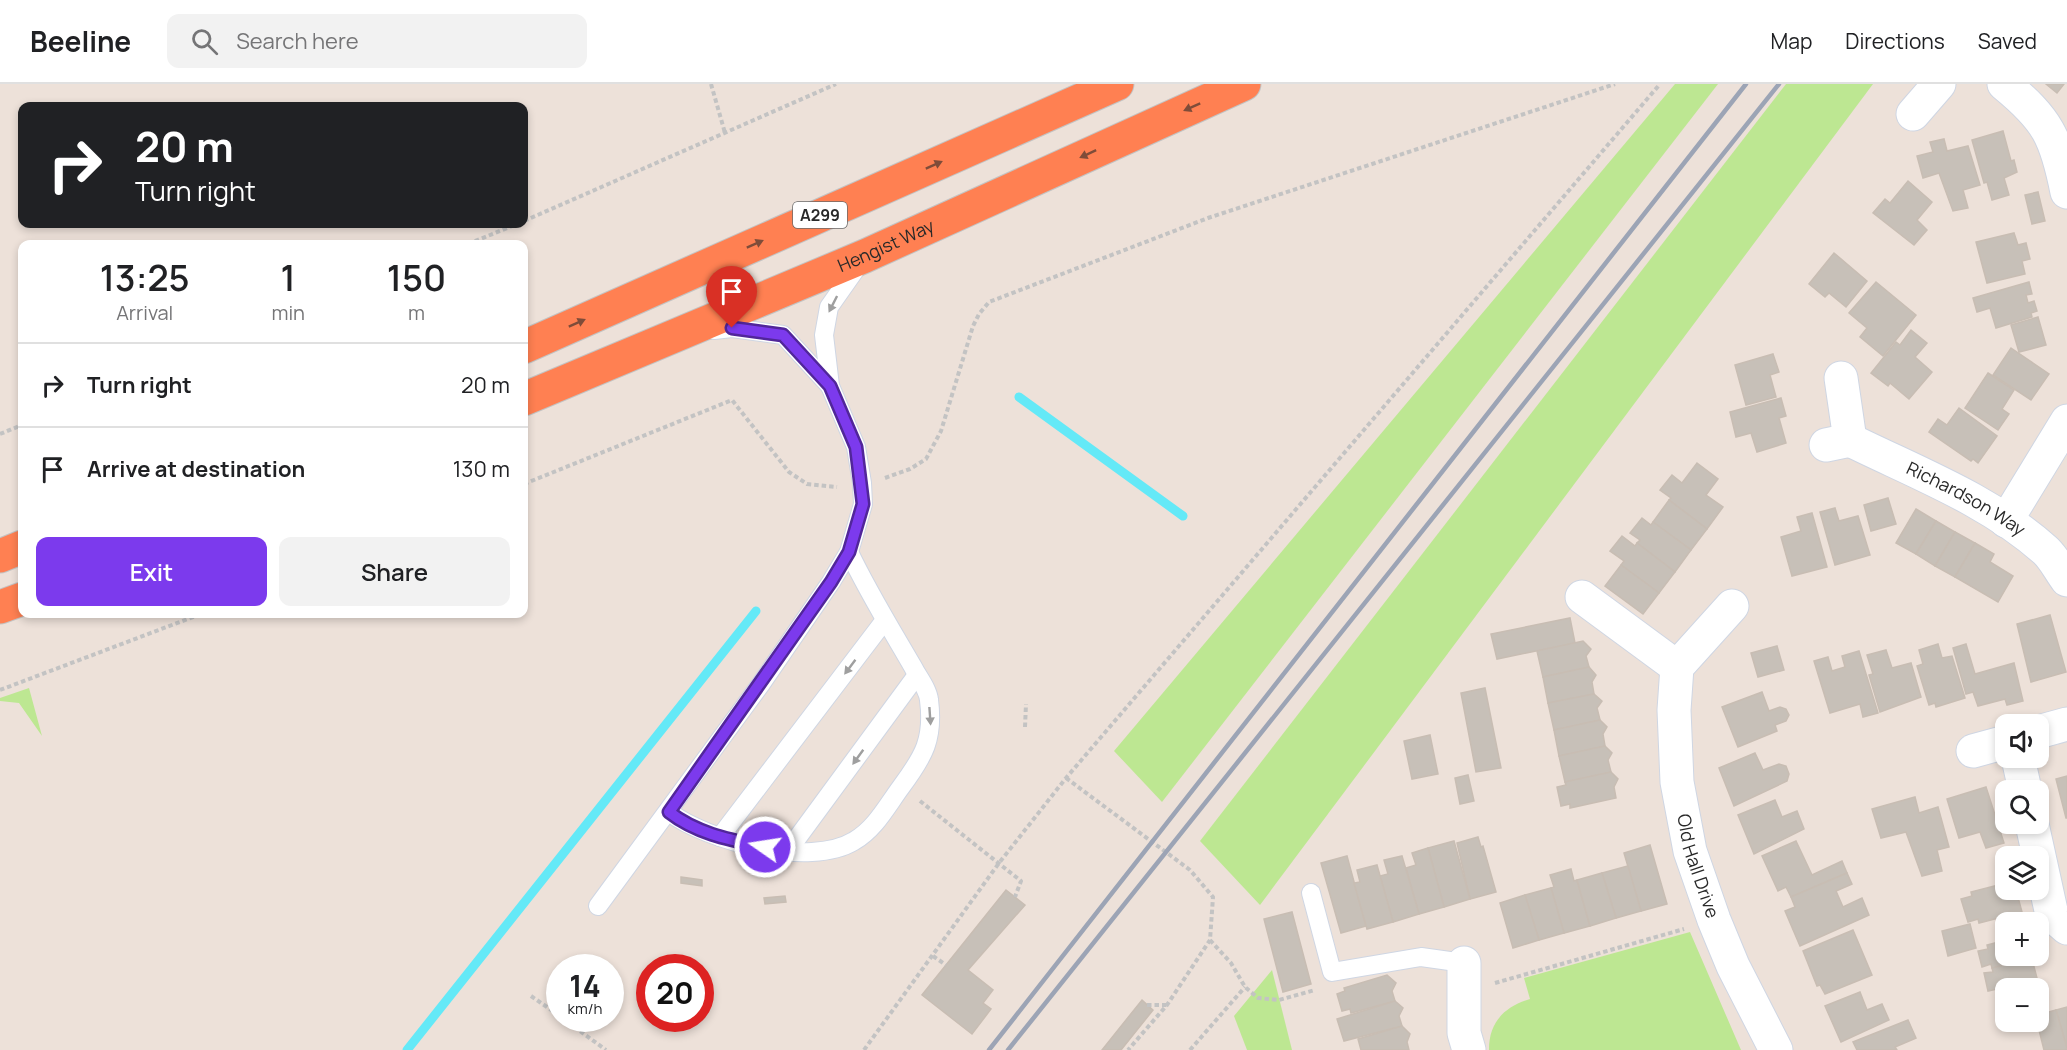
<!DOCTYPE html>
<html lang="en">
<head>
<meta charset="utf-8">
<style>
	:root { --surface:#fff; --page:#f2f2f2; --text:#202124; --muted:#757577; --line:#e0e0e0; --accent:#7c3aed }
	body { margin:0; font-family:Manrope,sans-serif; background:var(--page); color:var(--text); height:100vh; display:flex; flex-direction:column; font-size:22px; white-space:nowrap }
	* { box-sizing:border-box; margin:0 }
	p { font-size:20px; color:var(--muted) }
	.icon { flex:none; width:33px; height:33px; fill:none; stroke:currentColor; stroke-width:2; stroke-linecap:round; stroke-linejoin:round }
	.map { position:relative; flex:1; overflow:hidden }
	.sheet { position:absolute; left:18px; top:156px; width:510px; height:378px; display:flex; flex-direction:column; background:var(--surface); border-radius:12px; box-shadow:0 3px 9px #0003 }
	.sheet>* { flex:none }
	.top-card { position:absolute; left:18px; top:18px; width:510px; height:126px; border-radius:12px; box-shadow:0 3px 9px #0003; background:#202124; color:#fff; overflow:hidden }
	.tools { position:absolute; left:1995px; top:630px; display:grid; gap:12px }
	.tools a { display:grid; place-items:center; width:54px; height:54px; border-radius:12px; background:var(--surface); box-shadow:0 3px 9px #0003; font-size:30px }
	.speed { position:absolute; left:546px; top:870px; display:flex; gap:12px; font-size:30px; font-weight:700; text-align:center }
	.speed>* { display:grid; place-content:center; width:78px; height:78px; border-radius:50%; background:var(--surface); box-shadow:0 3px 9px #0003; line-height:1 }
	.speed small { font-size:15px; font-weight:400 }
	.speed .limit { border:9px solid #d22; background:#fff; color:#111 }
	.pin { position:absolute; display:grid; place-items:center; width:51px; height:51px; color:#fff; margin:-62px -26px; border-radius:50% 50% 50% 0; rotate:-45deg; box-shadow:0 0 6px #0007 }
	.pin .icon { rotate:45deg }
	.me { position:absolute; width:66px; margin:-33px; rotate:283deg; stroke-linejoin:round; filter:drop-shadow(0 0 4px #0008) }
	.turn { display:flex; align-items:center; gap:21px; height:126px; padding:0 18px; font-size:27px }
	.turn .icon { width:78px; height:78px; stroke-width:2.5 }
	.turn b { display:block; font-size:42px; line-height:51px }
	.eta { display:flex; justify-content:space-evenly; align-items:center; height:102px; text-align:center }
	.eta b { font-size:36px; font-weight:600; line-height:42px }
	.primary-button { display:flex; gap:12px; margin-top:auto; padding:12px 18px }
	.primary-button a { flex:1; height:69px; border-radius:12px; background:var(--accent); color:#fff; font-size:24px; font-weight:600; line-height:69px; text-align:center }
	.primary-button a+a { background:var(--page); color:var(--text) }
	ul { padding:0; list-style:none }
	li { display:flex; align-items:center; gap:18px; height:84px; padding:0 18px; border-top:2px solid var(--line) }
	li div { flex:1 }
	li b { display:block; font-size:22px }
	li em { font-style:normal }
	header { display:flex; align-items:center; gap:36px; box-sizing:border-box; height:84px; padding:0 30px; background:var(--surface); border-bottom:2px solid var(--line) }
	header strong { font-size:28px }
	nav { display:flex; gap:33px; margin-inline-start:auto; font-size:21px }
	.search { width:420px; height:54px; background:var(--page); display:flex; align-items:center; gap:15px; box-sizing:border-box; padding:0 21px; border-radius:12px; color:var(--muted); font-size:22px }
	.map>svg:first-child { display:block }
	.green { fill:#bde792 }
	.lines { fill:none; stroke-linecap:round; stroke-linejoin:round }
	.stream { stroke:#64e9f7; stroke-width:9 }
	.building { fill:#c7c0b8; stroke:#c8bdb3; stroke-width:1.5 }
	.lane-casing { stroke:#cfd6e3; stroke-width:20 }
	.street-casing { stroke:#cfd6e3; stroke-width:35 }
	.highway-casing { stroke:#c3c3c3; stroke-width:35 }
	.path { stroke:#c3c3c3; stroke-width:4; stroke-dasharray:4.5 3; stroke-linecap:butt }
	.lane { stroke:#fff; stroke-width:18 }
	.street { stroke:#fff; stroke-width:33 }
	.highway { stroke:#ff8052; stroke-width:33 }
	.rail { stroke:#9ca4b5; stroke-width:4.5 }
	.oneway { fill:#7f4c39 }
	.oneway2 { fill:#9f9f9f }
	.route-casing { stroke:#51269a; stroke-width:15 }
	.route { stroke:#7c3aed; stroke-width:10 }
	.labels { text-anchor:middle; stroke-width:5; stroke-linejoin:round; paint-order:stroke }
	.shield { fill:#fff; stroke:#696969; stroke-width:1.5 }
	.shield-label { font-size:16px; font-weight:bold; fill:#292929 }
	.street-label { font-size:18px; fill:#292929; stroke:#fff }
</style>
</head>
<body>
<header>
<strong>Beeline</strong>
<div class="search"><svg class="icon" aria-label="search" viewBox="0 0 24 24"><circle cx="10" cy="10" r="6"/><path d="M15 15l6 6"/></svg>Search here</div>
<nav><a>Map</a><a>Directions</a><a>Saved</a></nav>
</header>
<div class="map">
<svg width="2067" height="966" viewBox="0 0 2067 966">
	<rect width="100%" height="100%" fill="#ede1d9"/>
	<g class="green">
		<path d="M 1675,0 L 1718,0 L 1162,718 L 1114,667 Z"/>
		<path d="M 1786,0 L 1873,0 L 1260,821 L 1200,757 Z"/>
		<path d="M 29,604 L 42,652 L 19,619 L 0,617 L 0,614 Z"/>
		<path d="M 1690,848 L 1741,966 L 1489,966 C 1489,937 1505,923 1530,915 L 1524,894 Z"/>
		<path d="M 1272,886 L 1292,966 L 1247,966 L 1234,932 Z"/>
	</g>
	<g class="lines">
		<g class="stream">
			<path d="M 1019,313 L 1183,432"/>
			<path d="M 407,966 L 756,527"/>
		</g>
	</g>
	<g class="building">
		<path d="M 2046,0 L 2064,0 L 2057,9 Z"/>
		<path d="M 2003,47 L 2011,77 L 2014,76 L 2017,88 L 2004,94 L 2009,111 L 1992,116 L 1987,98 L 1984,99 L 1972,56 Z"/>
		<path d="M 1944,55 L 1947,67 L 1968,62 L 1980,101 L 1963,106 L 1968,124 L 1953,127 L 1939,89 L 1923,94 L 1917,72 L 1933,68 L 1930,58 Z"/>
		<path d="M 1908,97 L 1932,118 L 1917,136 L 1927,146 L 1914,161 L 1873,129 L 1885,115 L 1890,119 Z"/>
		<path d="M 2038,108 L 2045,137 L 2032,140 L 2025,111 Z"/>
		<path d="M 2014,149 L 2018,161 L 2026,159 L 2030,175 L 2022,177 L 2025,190 L 1987,199 L 1976,158 Z"/>
		<path d="M 1834,169 L 1867,197 L 1846,223 L 1829,209 L 1825,213 L 1809,200 Z"/>
		<path d="M 1876,198 L 1916,231 L 1883,272 L 1860,253 L 1867,244 L 1849,229 Z"/>
		<path d="M 2029,198 L 2032,210 L 2026,211 L 2028,219 L 2034,217 L 2037,227 L 2031,229 L 2032,233 L 1996,244 L 1990,224 L 1977,228 L 1973,214 Z"/>
		<path d="M 2038,233 L 2046,261 L 2019,268 L 2011,241 Z"/>
		<path d="M 1911,246 L 1927,259 L 1915,273 L 1932,288 L 1909,315 L 1890,299 L 1888,302 L 1871,289 L 1896,258 L 1900,261 Z"/>
		<path d="M 2011,264 L 2049,290 L 2031,316 L 1993,291 Z"/>
		<path d="M 1773,270 L 1779,288 L 1770,291 L 1776,313 L 1746,321 L 1735,281 Z"/>
		<path d="M 1988,289 L 2014,306 L 2002,325 L 2009,330 L 1998,346 L 1965,324 Z"/>
		<path d="M 1781,314 L 1786,332 L 1779,334 L 1786,359 L 1757,368 L 1751,349 L 1736,353 L 1730,328 Z"/>
		<path d="M 1959,324 L 1997,352 L 1978,379 L 1973,375 L 1971,377 L 1929,348 L 1938,335 L 1947,341 Z"/>
		<path d="M 1697,379 L 1718,395 L 1706,411 L 1723,423 L 1707,445 L 1669,416 L 1671,414 L 1660,406 L 1672,391 L 1682,399 Z"/>
		<path d="M 1888,414 L 1896,440 L 1871,447 L 1864,421 Z"/>
		<path d="M 1669,416 L 1707,445 L 1691,466 L 1653,438 Z"/>
		<path d="M 1835,424 L 1839,437 L 1858,432 L 1870,471 L 1835,481 L 1820,428 Z"/>
		<path d="M 1916,425 L 1936,437 L 1916,470 L 1896,459 Z"/>
		<path d="M 1812,429 L 1827,483 L 1792,492 L 1781,453 L 1801,447 L 1797,433 Z"/>
		<path d="M 1642,434 L 1651,441 L 1653,438 L 1691,466 L 1675,488 L 1637,459 L 1640,456 L 1630,449 Z"/>
		<path d="M 1936,437 L 1955,448 L 1935,482 L 1916,470 Z"/>
		<path d="M 1955,448 L 1975,459 L 1955,493 L 1935,482 Z"/>
		<path d="M 1622,452 L 1635,462 L 1637,459 L 1675,488 L 1659,509 L 1621,481 L 1624,477 L 1610,467 Z"/>
		<path d="M 1975,459 L 1994,470 L 1990,478 L 2013,492 L 1998,518 L 1955,493 Z"/>
		<path d="M 1621,481 L 1659,509 L 1643,530 L 1605,502 Z"/>
		<path d="M 2050,531 L 2066,588 L 2031,598 L 2017,540 Z"/>
		<path d="M 1570,534 L 1575,559 L 1497,575 L 1491,550 Z"/>
		<path d="M 1583,557 L 1591,565 L 1586,572 L 1589,583 L 1543,593 L 1537,567 Z"/>
		<path d="M 1938,560 L 1942,574 L 1952,572 L 1965,614 L 1936,623 L 1935,619 L 1929,621 L 1917,582 L 1923,580 L 1919,566 Z"/>
		<path d="M 1966,560 L 1975,590 L 2014,579 L 2023,617 L 2007,621 L 2005,615 L 1978,622 L 1973,608 L 1966,610 L 1953,564 Z"/>
		<path d="M 1777,562 L 1784,586 L 1758,593 L 1751,569 Z"/>
		<path d="M 1886,566 L 1892,584 L 1911,579 L 1921,613 L 1880,628 L 1869,591 L 1873,590 L 1867,571 Z"/>
		<path d="M 1859,567 L 1878,629 L 1863,633 L 1860,620 L 1830,629 L 1814,577 L 1828,573 L 1832,587 L 1845,583 L 1842,572 Z"/>
		<path d="M 1589,583 L 1596,591 L 1592,598 L 1594,610 L 1548,619 L 1543,593 Z"/>
		<path d="M 1485,604 L 1501,684 L 1476,688 L 1461,609 Z"/>
		<path d="M 1762,608 L 1769,627 L 1780,623 L 1786,625 L 1789,631 L 1786,637 L 1775,641 L 1777,647 L 1738,663 L 1722,623 Z"/>
		<path d="M 1594,610 L 1602,617 L 1597,624 L 1600,636 L 1554,646 L 1548,619 Z"/>
		<path d="M 1600,636 L 1607,643 L 1603,650 L 1605,662 L 1559,672 L 1554,646 Z"/>
		<path d="M 1430,651 L 1438,690 L 1412,695 L 1404,657 Z"/>
		<path d="M 1605,662 L 1612,669 L 1608,676 L 1611,688 L 1565,698 L 1559,672 Z"/>
		<path d="M 1755,669 L 1763,686 L 1779,680 L 1786,682 L 1789,690 L 1787,697 L 1734,722 L 1719,684 Z"/>
		<path d="M 1611,688 L 1618,695 L 1614,703 L 1616,714 L 1570,724 L 1570,720 L 1561,722 L 1557,703 L 1566,701 L 1565,698 Z"/>
		<path d="M 1468,691 L 1474,717 L 1460,720 L 1455,694 Z"/>
		<path d="M 2067,692 L 2067,734 L 2066,734 L 2056,695 Z"/>
		<path d="M 1986,703 L 2004,759 L 1986,764 L 1980,748 L 1959,754 L 1947,715 Z"/>
		<path d="M 1915,713 L 1919,729 L 1938,723 L 1949,763 L 1937,766 L 1942,787 L 1922,792 L 1906,748 L 1881,754 L 1872,725 Z"/>
		<path d="M 1775,716 L 1782,733 L 1797,727 L 1804,745 L 1754,770 L 1738,731 Z"/>
		<path d="M 1478,753 L 1481,763 L 1483,762 L 1496,808 L 1470,815 L 1457,759 Z"/>
		<path d="M 1454,757 L 1470,815 L 1444,823 L 1428,764 Z"/>
		<path d="M 1796,757 L 1812,791 L 1842,777 L 1847,789 L 1791,813 L 1786,803 L 1778,807 L 1762,772 Z"/>
		<path d="M 1650,761 L 1667,820 L 1641,827 L 1624,769 Z"/>
		<path d="M 1428,764 L 1444,823 L 1419,830 L 1406,784 L 1416,781 L 1412,769 Z"/>
		<path d="M 1347,772 L 1366,842 L 1341,849 L 1321,779 Z"/>
		<path d="M 1402,772 L 1419,830 L 1393,838 L 1380,792 L 1388,790 L 1384,776 Z"/>
		<path d="M 1377,781 L 1393,838 L 1367,845 L 1354,799 L 1360,798 L 1357,786 Z"/>
		<path d="M 1628,782 L 1641,827 L 1616,834 L 1602,789 Z"/>
		<path d="M 1571,785 L 1574,797 L 1577,796 L 1590,842 L 1564,849 L 1551,804 L 1554,803 L 1550,791 Z"/>
		<path d="M 1602,789 L 1616,834 L 1590,842 L 1577,796 Z"/>
		<path d="M 1847,789 L 1852,800 L 1836,807 L 1843,823 L 1862,814 L 1869,831 L 1800,862 L 1785,827 L 1795,823 L 1791,813 Z"/>
		<path d="M 681,793 L 702,796 L 702,802 L 681,799 Z"/>
		<path d="M 2006,799 L 2006,806 L 2016,806 L 2022,828 L 1979,839 L 1978,835 L 1968,838 L 1961,815 L 1972,812 L 1971,808 Z"/>
		<path d="M 1551,804 L 1564,849 L 1539,856 L 1525,811 Z"/>
		<path d="M 1006,806 L 1025,821 L 968,886 L 993,906 L 983,919 L 991,925 L 972,950 L 922,911 Z"/>
		<path d="M 1525,811 L 1539,856 L 1513,864 L 1500,819 Z"/>
		<path d="M 785,812 L 786,818 L 765,820 L 764,814 Z"/>
		<path d="M 1292,828 L 1311,900 L 1283,908 L 1264,835 Z"/>
		<path d="M 1970,840 L 1976,864 L 1948,872 L 1942,847 Z"/>
		<path d="M 1853,846 L 1872,891 L 1825,910 L 1820,901 L 1817,902 L 1803,867 Z"/>
		<path d="M 2006,856 L 2006,872 L 2031,872 L 2032,875 L 1992,884 L 1991,880 L 1982,883 L 1978,867 L 1988,865 L 1987,861 Z"/>
		<path d="M 2032,875 L 2038,898 L 1998,907 L 1997,905 L 1988,907 L 1984,889 L 1993,888 L 1992,884 Z"/>
		<path d="M 1387,891 L 1396,899 L 1392,907 L 1395,917 L 1351,929 L 1350,925 L 1342,927 L 1337,910 L 1345,907 L 1344,904 Z"/>
		<path d="M 2038,898 L 2043,921 L 2038,922 L 2038,904 L 2009,904 Z"/>
		<path d="M 1860,908 L 1867,926 L 1882,920 L 1889,936 L 1841,958 L 1825,922 Z"/>
		<path d="M 1142,916 L 1153,926 L 1121,966 L 1102,966 Z"/>
		<path d="M 1395,917 L 1403,924 L 1399,932 L 1402,942 L 1344,957 L 1337,935 Z"/>
		<path d="M 2067,923 L 2067,964 L 2056,926 Z"/>
		<path d="M 2056,926 L 2067,964 L 2066,966 L 2044,966 L 2037,938 L 2038,931 Z"/>
		<path d="M 1908,936 L 1916,954 L 1895,963 L 1897,966 L 1857,966 L 1853,958 Z"/>
		<path d="M 1402,942 L 1410,950 L 1407,958 L 1409,966 L 1361,966 L 1358,955 Z"/>
	</g>
	<g class="lines">
		<g class="lane-casing">
			<g id="lane">
				<path d="M 714,246 L 732,244 L 783,251 L 830,302"/>
				<path d="M 669,728 C 707,757 810,784 854,757 C 875,745 887,722 901,703 C 924,672 934,655 929,616 C 928,605 918,593 913,583 C 891,545 868,508 849,468"/>
				<path d="M 720,753 L 885,536"/>
				<path d="M 787,768 L 917,591"/>
				<path d="M 1311,809 L 1332,888 L 1421,873 L 1464,879"/>
				<path d="M 598,822 L 761,600 L 831,498 L 849,468 L 863,420 L 862,399 L 856,363 L 830,302 L 824,251 L 829,223 L 860,179"/>
			</g>
		</g>
		<g class="street-casing">
			<g id="street">
				<path d="M 2004,0 C 2048,36 2056,53 2067,108"/>
				<path d="M 1913,30 L 1939,0"/>
				<path id="s1" d="M 1850,356 C 1917,389 1989,416 2045,466 C 2054,474 2060,487 2067,496"/>
				<path d="M 1826,361 L 1850,356 L 1841,294"/>
				<path d="M 2006,437 L 2067,337"/>
				<path d="M 1582,513 L 1677,583"/>
				<path id="s2" d="M 1732,522 L 1677,583 L 1674,626 L 1677,698 L 1690,767 L 1714,836 L 1733,882 L 1776,966"/>
				<path d="M 2038,648 L 2067,640"/>
				<path d="M 1973,667 L 2006,658"/>
				<path d="M 2018,674 L 2025,706"/>
				<path d="M 2032,740 L 2052,831 L 2067,844"/>
				<path d="M 1464,879 L 1464,949 L 1469,966"/>
			</g>
		</g>
		<g class="highway-casing">
			<g id="highway">
				<path d="M 524,263 L 1117,0"/>
				<path id="s3" d="M 524,315 L 865,172 L 1244,0"/>
				<path d="M 0,472 L 22,463"/>
				<path d="M 0,523 L 22,515"/>
			</g>
		</g>
		<g class="path">
			<path d="M 711,0 L 725,49"/>
			<path d="M 524,137 L 836,0"/>
			<path d="M 468,160 L 517,140"/>
			<path d="M 0,350 L 22,341"/>
			<path d="M 885,394 L 910,385 L 926,375 L 941,347 L 973,242 L 979,230 L 989,218 L 1208,134 L 1615,0"/>
			<path d="M 524,400 L 732,316 L 789,388 L 807,400 L 837,403"/>
			<path d="M 0,606 L 201,530"/>
			<path d="M 1025,643 L 1026,620"/>
			<path d="M 1066,694 L 1190,786 L 1213,813 L 1210,856 L 1167,921 L 1128,966"/>
			<path d="M 920,717 L 1021,797 L 1015,813"/>
			<path d="M 1210,856 L 1231,879 L 1245,903 L 1258,914 L 1279,916 L 1315,906"/>
			<path d="M 933,872 L 946,881"/>
			<path d="M 1495,899 L 1684,845"/>
			<path d="M 531,912 L 560,932"/>
			<path d="M 1147,921 L 1167,921"/>
			<path d="M 562,934 L 606,966"/>
			<path d="M 864,966 L 999,779 L 1066,694 L 1660,0"/>
			<path d="M 1190,966 L 1245,903"/>
		</g>
		<use href="#lane" class="lane"/>
		<use href="#street" class="street"/>
		<use href="#highway" class="highway"/>
		<g class="rail">
			<path d="M 989,966 L 1746,0"/>
			<path d="M 1008,966 L 1779,0"/>
		</g>
	</g>
	<defs><path id="oneway-solid" d="M-6-.8H1V-3.2L6.5 0L1 3.2V.8H-6Z" transform="scale(1.5)"/></defs>
	<g class="oneway">
		<use href="#oneway-solid" transform="translate(1192 23) rotate(156)"/>
		<use href="#oneway-solid" transform="translate(1088 70) rotate(155)"/>
		<use href="#oneway-solid" transform="translate(934 81) rotate(-24)"/>
		<use href="#oneway-solid" transform="translate(755 160) rotate(-24)"/>
		<use href="#oneway-solid" transform="translate(577 239) rotate(-24)"/>
	</g>
	<g class="oneway2">
		<use href="#oneway-solid" transform="translate(833 220) rotate(117)"/>
		<use href="#oneway-solid" transform="translate(850 583) rotate(127)"/>
		<use href="#oneway-solid" transform="translate(930 632) rotate(86)"/>
		<use href="#oneway-solid" transform="translate(858 673) rotate(126)"/>
	</g>
	<g class="lines">
		<g class="route-casing">
			<path id="route" d="M 732,244 L 783,251 L 830,302 L 856,363 L 863,420 L 849,468 L 831,498 L 669,728 C 697,750 731,756 765,763"/>
		</g>
		<use href="#route" class="route"/>
	</g>
	<g class="labels">
		<rect class="shield" x="793" y="118" width="54" height="26" rx="4.5"/>
		<g class="shield-label">
			<text x="820" y="137">A299</text>
		</g>
		<g class="street-label">
			<text dy="6" stroke="none"><textPath href="#s3" startOffset="393">Hengist Way</textPath></text>
			<text dy="6" stroke="none"><textPath href="#s1" startOffset="130">Richardson Way</textPath></text>
			<text dy="6" stroke="none"><textPath href="#s2" startOffset="284">Old Hall Drive</textPath></text>
		</g>
	</g>
</svg>
<div class="tools">
<a><svg class="icon" aria-label="sound" viewBox="0 0 24 24"><path d="M4 9h4l5-4v14l-5-4H4zM17 9q2 3 0 6"/></svg></a>
<a><svg class="icon" aria-label="search" viewBox="0 0 24 24"><circle cx="10" cy="10" r="6"/><path d="M15 15l6 6"/></svg></a>
<a><svg class="icon" aria-label="layers" viewBox="0 0 24 24"><path d="M12 4l9 5-9 5-9-5zM3 14l9 5 9-5"/></svg></a>
<a>+</a>
<a>−</a>
</div>
<div class="speed"><div>14<small>km/h</small></div><div class="limit">20</div></div>
<div class="pin" style="left:732px;top:244px;background:#d93025"><svg class="icon" aria-label="arrive" viewBox="0 0 24 24"><path d="M6 21V4h12l-3 4 3 4H6"/></svg></div>
<svg class="me" style="left:765px;top:763px" viewBox="-20 -20 40 40"><circle r="17" fill="#7c3aed" stroke="#fff" stroke-width="3"/><path d="M0-11L8 9 0 5-8 9z" fill="#fff"/></svg>
<div class="top-card">
<div class="turn"><svg class="icon" aria-label="right" viewBox="0 0 24 24"><path d="M7 20v-9h11M14 6l5 5-5 5"/></svg><div><b>20 m</b>Turn right</div></div>
</div>
<section class="sheet">
<div class="eta">
<div><b>13:25</b><p>Arrival</p></div>
<div><b>1</b><p>min</p></div>
<div><b>150</b><p>m</p></div>
</div>
<ul>
<li><svg class="icon" aria-label="right" viewBox="0 0 24 24"><path d="M7 20v-9h11M14 6l5 5-5 5"/></svg><div><b>Turn right</b></div><em>20 m</em></li>
<li><svg class="icon" aria-label="arrive" viewBox="0 0 24 24"><path d="M6 21V4h12l-3 4 3 4H6"/></svg><div><b>Arrive at destination</b></div><em>130 m</em></li>
</ul>
<div class="primary-button"><a>Exit</a><a>Share</a></div>
</section>
</div>
</body>
</html>
